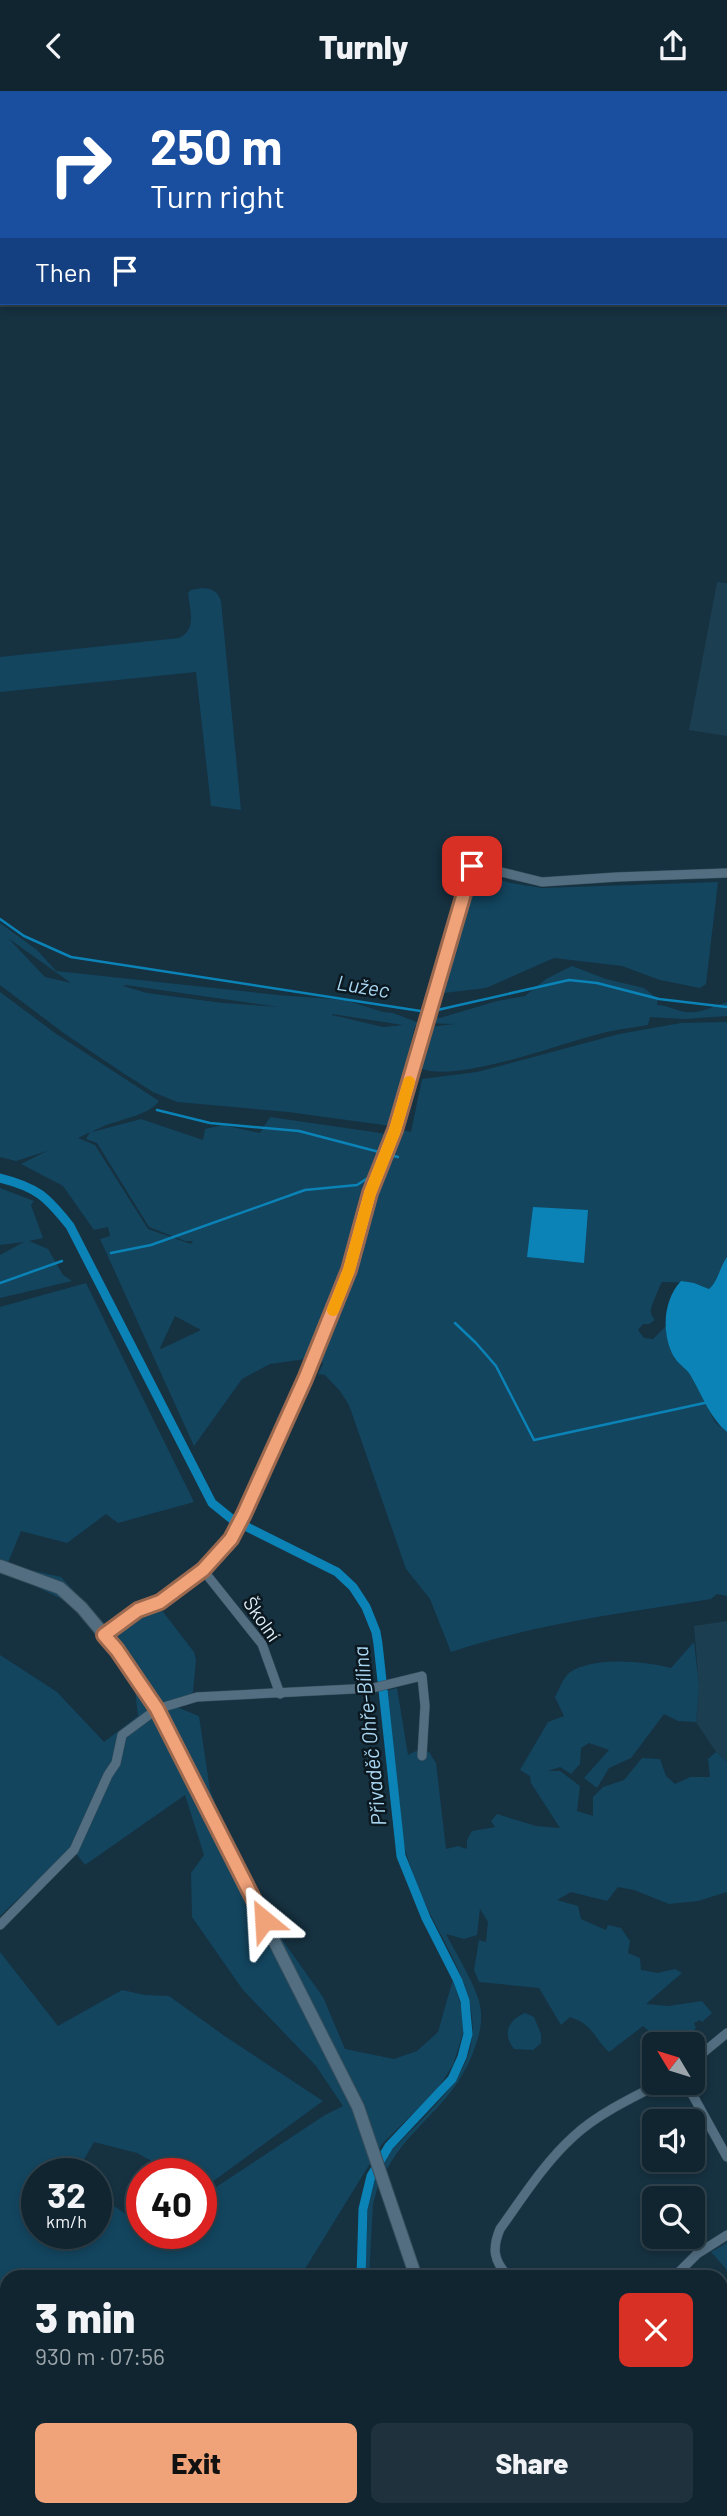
<!DOCTYPE html>
<html lang="en">
<head>
<meta charset="utf-8">
<style>
	:root { --surface:#102530; --page:#1e313c; --text:#f1f3f6; --muted:#9ca5ab; --line:#30424c; --accent:#f0a279 }
	body { margin:0; font-family:Barlow,sans-serif; background:var(--page); color:var(--text); height:100vh; display:flex; flex-direction:column; font-size:26px; white-space:nowrap }
	* { box-sizing:border-box; margin:0 }
	p { font-size:23px; color:var(--muted) }
	.icon { flex:none; width:38px; height:38px; fill:none; stroke:currentColor; stroke-width:2; stroke-linecap:round; stroke-linejoin:round }
	.map { position:relative; flex:1; overflow:hidden }
	.drawer { position:absolute; left:0px; top:2179px; width:728px; height:247px; display:flex; flex-direction:column; background:var(--surface); border-radius:21px 21px 0 0; box-shadow:0 4px 10px #0003,0 0 0 2px var(--line) }
	.drawer>* { flex:none }
	.guide { position:absolute; left:0px; top:0px; width:728px; height:214px; box-shadow:0 4px 10px #0003,0 0 0 2px var(--line); background:#1a4fa0; color:#fff; overflow:hidden }
	.needle { width:46px; rotate:308deg }
	.controls { position:absolute; left:642px; top:1941px; display:grid; gap:14px }
	.controls a { display:grid; place-items:center; width:63px; height:63px; border-radius:10px; background:var(--surface); box-shadow:0 4px 10px #0003,0 0 0 2px var(--line); font-size:35px }
	.speed { position:absolute; left:21px; top:2067px; display:flex; gap:14px; font-size:35px; font-weight:700; text-align:center }
	.speed>* { display:grid; place-content:center; width:91px; height:91px; border-radius:50%; background:var(--surface); box-shadow:0 4px 10px #0003,0 0 0 2px var(--line); line-height:1 }
	.speed small { font-size:18px; font-weight:400 }
	.speed .limit { border:10px solid #d22; background:#fff; color:#111 }
	.pin { position:absolute; display:grid; place-items:center; width:60px; height:60px; color:#fff; margin:-30px; border-radius:14px; box-shadow:0 4px 10px #0006 }
	.me { position:absolute; width:77px; margin:-38px; rotate:333deg; stroke-linejoin:round; filter:drop-shadow(0 0 5px #0008) }
	.turn { display:flex; align-items:center; gap:24px; height:147px; padding:0 35px; font-size:32px }
	.turn .icon { width:91px; height:91px; stroke-width:2.5 }
	.turn b { display:block; font-size:49px; line-height:60px }
	.then { display:flex; align-items:center; height:66px; padding:0 35px; background:#0003; gap:14px; font-size:26px }
	.round { display:grid; place-items:center; flex:none; width:74px; height:74px; border-radius:10px; background:var(--page) }
	.head { display:flex; align-items:center; justify-content:space-between; height:119px; padding:0 35px }
	h1 { font-size:42px; font-weight:800; line-height:52px }
	.primary-button { display:flex; gap:14px; margin-top:auto; padding:14px 35px }
	.primary-button a { flex:1; height:80px; border-radius:10px; background:var(--accent); color:#111; font-size:28px; font-weight:800; line-height:80px; text-align:center }
	.primary-button a+a { background:var(--page); color:var(--text) }
	header { display:flex; justify-content:space-between; align-items:center; height:91px; padding:0 35px; background:var(--surface); font-size:32px; font-weight:800 }
	.map>svg:first-child { display:block }
	.built { fill:#1b3e50 }
	.green { fill:#13455f; fill-rule:evenodd }
	.water { fill:#0b83b7 }
	.lines { fill:none; stroke-linecap:round; stroke-linejoin:round }
	.stream { stroke:#0b83b7; stroke-width:2.5 }
	.canal { stroke:#0b83b7; stroke-width:9 }
	.street-casing { stroke:#364d5a; stroke-width:10 }
	.secondary-casing { stroke:#364d5a; stroke-width:14 }
	.street { stroke:#526e80; stroke-width:9 }
	.secondary { stroke:#526e80; stroke-width:12 }
	.route-casing { stroke:#9c694f; stroke-width:18 }
	.route { stroke:#f0a279; stroke-width:12 }
	.slow { stroke:#f59e0b; stroke-width:12 }
	.labels { text-anchor:middle; stroke-width:5; stroke-linejoin:round; paint-order:stroke }
	.street-label { font-size:19px; fill:#e1f1fb; stroke:#0c181f }
	.water-label { font-size:21px; font-style:italic; fill:#aad7f2; stroke:#0c181f }
</style>
</head>
<body>
<header><svg class="icon" aria-label="back" viewBox="0 0 24 24"><path d="M15 5l-7 7 7 7"/></svg>Turnly<svg class="icon" aria-label="share" viewBox="0 0 24 24"><path d="M12 15V3M7 8l5-5 5 5M5 13v7h14v-7"/></svg></header>
<div class="map">
<svg width="727" height="2425" viewBox="0 0 727 2425">
	<rect width="100%" height="100%" fill="#163140"/>
	<g class="built">
		<path d="M 717,491 L 727,492 L 727,645 L 689,639 Z"/>
		<path d="M 727,1530 L 727,1671 L 716,1661 L 696,1631 L 699,1595 L 694,1535 Z"/>
	</g>
	<g class="green">
		<path d="M 202,497 C 214,498 217,500 221,510 L 241,719 L 211,715 L 196,581 L 0,601 L 0,566 L 179,547 C 197,539 190,519 188,502 L 191,499 Z"/>
		<path d="M 483,784 L 511,792 L 542,797 L 718,791 L 706,893 L 700,897 L 660,889 L 622,875 L 554,867 L 486,897 L 436,903 L 466,800 L 476,786 Z"/>
		<path d="M 0,832 L 37,859 L 56,880 L 278,904 L 345,909 L 383,921 L 393,922 L 430,936 L 454,933 L 426,932 L 428,924 L 440,927 L 497,910 L 525,905 L 546,888 L 572,875 L 606,888 L 644,897 L 658,908 L 657,914 C 668,914 676,920 686,921 C 700,923 714,915 727,911 L 727,925 L 684,928 L 650,926 L 648,934 C 630,937 612,939 595,944 C 557,954 453,993 420,977 L 417,970 L 424,936 L 415,935 L 391,1035 L 288,1021 L 177,1011 L 153,1001 L 126,984 L 65,943 L 0,894 ZM 8,847 L 71,892 L 45,886 ZM 126,894 L 279,916 L 223,912 L 147,902 L 123,895 ZM 332,924 L 332,923 L 403,934 L 383,936 Z"/>
		<path d="M 0,901 L 55,942 L 159,1010 C 149,1026 110,1029 92,1041 L 141,1028 L 203,1049 L 205,1038 L 223,1034 L 260,1042 L 270,1026 L 387,1043 L 398,1038 L 411,1041 L 422,988 L 477,981 L 619,943 L 681,932 L 727,931 L 727,1166 C 719,1177 719,1189 709,1198 L 694,1192 L 662,1191 C 661,1192 651,1216 651,1218 C 650,1223 652,1225 655,1229 L 649,1233 L 643,1233 L 638,1239 L 644,1247 L 653,1248 L 666,1235 L 666,1242 L 674,1267 L 689,1280 L 715,1331 L 727,1341 L 727,1505 L 717,1503 L 711,1508 C 623,1522 534,1533 451,1561 L 430,1508 L 406,1478 L 349,1314 L 340,1300 L 325,1284 L 318,1283 L 323,1273 L 319,1266 L 270,1273 L 242,1288 L 194,1355 L 100,1148 L 110,1145 L 108,1136 L 94,1139 L 63,1095 L 21,1073 L 47,1060 L 16,1070 L 0,1066 ZM 90,1041 L 86,1048 L 97,1052 L 149,1136 L 185,1150 L 193,1150 L 191,1153 L 148,1138 L 95,1054 L 78,1047 ZM 175,1225 L 201,1239 L 161,1258 L 160,1257 Z"/>
		<path d="M 0,1097 L 34,1110 L 31,1114 L 43,1147 L 29,1150 L 48,1158 L 63,1184 L 72,1190 L 0,1207 L 0,1164 L 24,1151 L 0,1154 Z"/>
		<path d="M 86,1192 L 194,1411 L 118,1432 L 106,1423 L 67,1452 L 21,1440 L 7,1474 L 61,1486 L 107,1536 L 123,1560 L 116,1546 L 116,1543 C 130,1532 139,1517 160,1517 L 194,1561 L 196,1569 L 193,1601 L 189,1605 L 164,1611 L 199,1625 L 210,1699 L 230,1751 L 226,1770 L 323,1906 L 345,1958 L 394,1968 L 417,1960 L 438,1941 L 453,1888 L 462,1919 L 464,1939 L 453,1974 L 437,1999 L 382,2053 L 300,2186 L 7,2186 L 7,2418 L 295,2418 L 300,2425 L 0,2425 L 0,1861 L 58,1935 L 122,1899 L 145,1904 L 169,1905 L 226,1946 L 323,2010 L 201,2099 L 201,2082 L 173,2082 L 137,2062 L 94,2051 L 76,2082 L 37,2082 L 37,2142 L 96,2142 L 96,2103 L 142,2134 L 142,2142 L 201,2142 L 201,2106 L 325,2024 L 343,2015 L 316,1975 L 243,1899 L 192,1826 L 191,1782 L 204,1764 L 185,1704 L 85,1774 L 72,1757 L 0,1825 L 0,1564 L 57,1601 L 104,1651 L 138,1625 L 134,1591 L 76,1515 L 0,1478 L 0,1216 Z"/>
		<path d="M 694,1551 L 699,1595 L 696,1631 L 678,1630 L 664,1623 L 631,1667 L 609,1677 L 597,1697 L 584,1687 L 609,1659 L 589,1652 L 581,1657 L 580,1673 L 571,1683 L 560,1676 L 548,1680 L 560,1680 L 580,1695 L 577,1720 L 593,1725 L 593,1706 L 603,1696 L 624,1689 L 642,1667 L 660,1668 L 666,1685 L 675,1693 L 690,1686 L 710,1686 L 708,1668 L 716,1661 L 727,1671 L 727,1801 L 698,1810 L 669,1813 L 634,1799 L 618,1796 L 607,1810 L 571,1801 L 557,1809 L 578,1815 L 581,1828 L 606,1839 L 608,1834 L 621,1837 L 630,1850 L 628,1862 L 640,1867 L 641,1879 L 658,1882 L 675,1878 L 682,1882 L 646,1913 L 668,1915 L 702,1910 L 712,1922 L 702,1931 L 700,1929 L 694,1932 L 696,1937 L 678,1953 L 664,1953 L 643,1935 L 609,1961 C 593,1946 594,1934 570,1926 L 561,1934 L 539,1897 L 479,1891 L 474,1879 L 479,1849 L 486,1851 L 488,1831 L 480,1818 L 477,1844 L 464,1848 L 446,1843 C 456,1862 474,1892 479,1910 C 483,1924 481,1939 476,1953 C 457,2013 414,2029 387,2078 L 383,2068 C 405,2045 429,2023 449,1998 C 498,1937 460,1882 431,1825 C 420,1803 411,1779 404,1755 L 386,1600 L 397,1597 L 408,1664 L 416,1660 L 429,1661 L 436,1672 L 446,1758 L 458,1755 L 467,1758 L 467,1749 L 472,1740 L 495,1736 L 491,1730 L 497,1723 L 536,1735 L 560,1737 L 531,1692 L 530,1685 L 520,1679 L 548,1631 L 564,1625 L 555,1606 C 559,1599 563,1587 569,1582 C 592,1565 645,1570 671,1577 Z"/>
		<path d="M 525,1922 L 534,1926 L 541,1943 L 541,1952 L 533,1959 L 514,1958 C 502,1943 508,1929 525,1922 Z"/>
		<path d="M 376,2084 L 379,2091 L 373,2113 L 369,2186 L 365,2186 L 368,2116 Z"/>
		<path d="M 727,2152 L 727,2179 L 711,2161 Z"/>
	</g>
	<g class="water">
		<path d="M 533,1116 L 588,1119 L 584,1172 L 527,1166 Z"/>
		<path d="M 727,1166 L 727,1341 C 710,1327 703,1306 692,1287 C 688,1278 679,1274 674,1266 C 661,1243 663,1209 681,1190 L 694,1192 L 709,1198 C 719,1189 719,1177 727,1166 Z"/>
	</g>
	<g class="lines">
		<g class="stream">
			<path d="M 0,828 L 24,845 L 71,866 L 427,921"/>
			<path d="M 433,920 L 569,889 L 597,892 L 659,908 L 727,916"/>
			<path d="M 157,1019 L 210,1032 L 299,1040 L 383,1062"/>
			<path d="M 385,1075 L 390,1064 L 398,1066"/>
			<path d="M 111,1162 L 151,1154 L 305,1099 L 357,1094 L 374,1083"/>
			<path d="M 0,1192 L 62,1170"/>
			<path d="M 455,1232 L 476,1252 L 496,1275 L 534,1349 L 709,1311"/>
		</g>
		<g class="canal">
			<path d="M 0,1087 C 37,1096 47,1106 70,1135 L 212,1412 L 233,1429 L 337,1481 L 353,1496 L 366,1516 L 376,1541 L 378,1553 L 401,1765 L 426,1827 L 458,1890 L 465,1910 L 468,1943 L 462,1966 L 452,1988 L 389,2055 L 371,2085 L 363,2118 L 361,2186"/>
			<path d="M 377,2418 L 377,2425"/>
		</g>
		<g class="street-casing">
			<g id="street">
				<path d="M 59,0 L 59,2"/>
				<path d="M 0,104 L 2,104"/>
				<path d="M 203,1479 L 262,1553 L 280,1603"/>
				<path d="M 104,1544 L 138,1519 L 160,1511 L 203,1479 L 231,1448 L 244,1423 L 305,1288 L 349,1179 L 370,1103 L 395,1039 L 472,774 L 542,791 L 617,786 L 727,782"/>
				<path d="M 0,1834 L 74,1759 L 108,1684 L 116,1672 L 122,1644 L 157,1618 L 197,1606 L 373,1597 L 422,1585 L 425,1615 L 422,1665"/>
				<path d="M 693,1970 L 727,1942"/>
				<path d="M 686,1992 L 727,2066"/>
				<path d="M 509,2186 C 493,2170 492,2157 500,2138 C 523,2106 545,2071 574,2045 C 596,2024 633,2006 661,1992"/>
				<path d="M 674,2186 L 697,2163 L 727,2144"/>
				<path d="M 721,2279 L 727,2290"/>
				<path d="M 301,2418 L 306,2425"/>
				<path d="M 687,2418 L 691,2425"/>
			</g>
		</g>
		<g class="secondary-casing">
			<g id="secondary">
				<path d="M 0,1475 L 60,1497 L 82,1517 L 117,1559 L 157,1618 L 358,2016 L 416,2186"/>
				<path d="M 604,2418 L 608,2425"/>
			</g>
		</g>
		<use href="#street" class="street"/>
		<use href="#secondary" class="secondary"/>
	</g>
	<g class="lines">
		<g class="route-casing">
			<path id="route" d="M 264,1829 L 157,1618 L 117,1559 L 104,1544 L 138,1519 L 160,1511 L 203,1479 L 231,1448 L 244,1423 L 305,1288 L 349,1179 L 370,1102 L 395,1039 L 472,775"/>
		</g>
		<use href="#route" class="route"/>
		<path class="slow" d="M 333,1219 L 349,1179 L 370,1102 L 395,1039 L 409,991"/>
	</g>
	<g class="labels">
		<g class="street-label">
			<text transform="translate(262 1528) rotate(55)" y="7">Školní</text>
		</g>
		<g class="water-label">
			<text transform="translate(363 896) rotate(9)" y="7">Lužec</text>
			<text transform="translate(370 1645) rotate(-96)" y="7">Přivaděč Ohře-Bílina</text>
		</g>
	</g>
</svg>
<div class="controls">
<a><svg class="needle" viewBox="-14 -14 28 28"><path d="M0-13l5 13h-10z" fill="#e53935"/><path d="M0 13l5-13h-10z" fill="#9ca5ab"/></svg></a>
<a><svg class="icon" aria-label="sound" viewBox="0 0 24 24"><path d="M4 9h4l5-4v14l-5-4H4zM17 9q2 3 0 6"/></svg></a>
<a><svg class="icon" aria-label="search" viewBox="0 0 24 24"><circle cx="10" cy="10" r="6"/><path d="M15 15l6 6"/></svg></a>
</div>
<div class="speed"><div>32<small>km/h</small></div><div class="limit">40</div></div>
<div class="pin" style="left:472px;top:775px;background:#d93025"><svg class="icon" aria-label="arrive" viewBox="0 0 24 24"><path d="M6 21V4h12l-3 4 3 4H6"/></svg></div>
<svg class="me" style="left:264px;top:1829px" viewBox="-20 -20 40 40"><path d="M0-17L14 15 0 8-14 15z" fill="#f0a279" stroke="#fff" stroke-width="4"/></svg>
<div class="guide">
<div class="turn"><svg class="icon" aria-label="right" viewBox="0 0 24 24"><path d="M7 20v-9h11M14 6l5 5-5 5"/></svg><div><b>250 m</b>Turn right</div></div>
<div class="then">Then<svg class="icon" aria-label="arrive" viewBox="0 0 24 24"><path d="M6 21V4h12l-3 4 3 4H6"/></svg></div>
</div>
<section class="drawer">
<div class="head"><div><h1>3 min</h1><p>930 m · 07:56</p></div><a class="round" style="background:#d93025;color:#fff"><svg class="icon" aria-label="close" viewBox="0 0 24 24"><path d="M6 6l12 12M18 6L6 18"/></svg></a></div>
<div class="primary-button"><a>Exit</a><a>Share</a></div>
</section>
</div>
</body>
</html>
